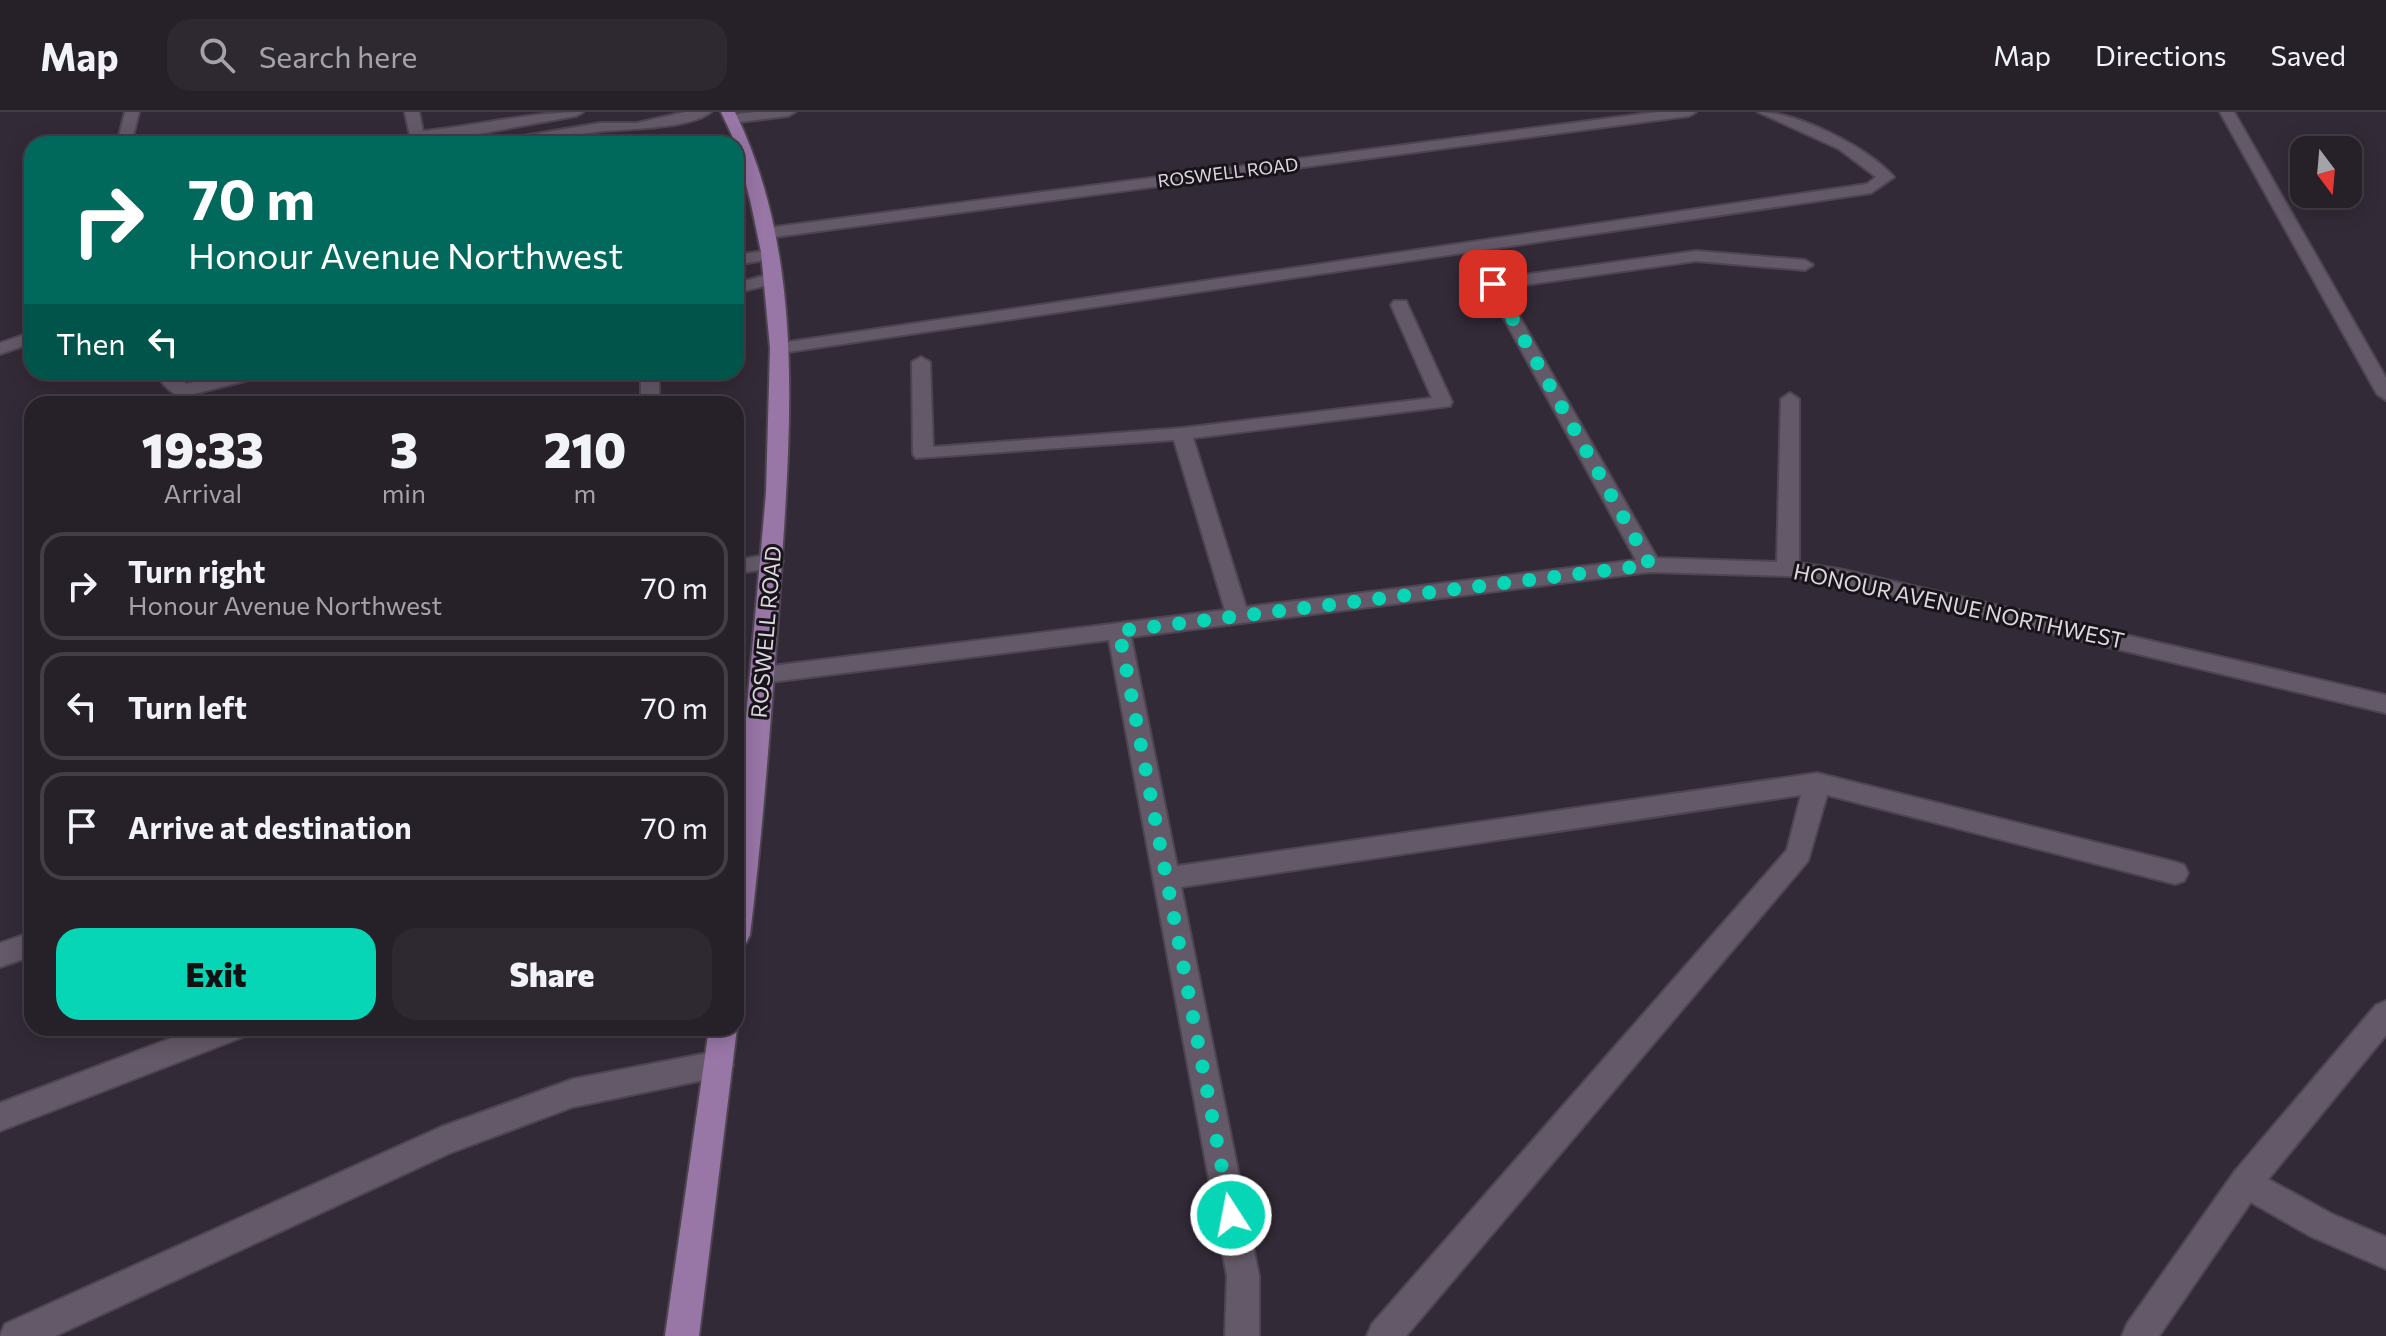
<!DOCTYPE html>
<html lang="en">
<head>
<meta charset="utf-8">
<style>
	:root { --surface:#262029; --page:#2e2831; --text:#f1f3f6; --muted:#a4a3a8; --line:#423e46; --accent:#06d5b6 }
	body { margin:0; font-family:Commissioner,sans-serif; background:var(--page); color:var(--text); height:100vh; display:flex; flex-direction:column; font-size:30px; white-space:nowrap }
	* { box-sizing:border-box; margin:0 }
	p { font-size:26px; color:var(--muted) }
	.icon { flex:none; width:44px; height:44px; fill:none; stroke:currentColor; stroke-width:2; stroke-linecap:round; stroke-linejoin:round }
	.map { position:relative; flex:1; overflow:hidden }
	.details { position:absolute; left:24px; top:284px; width:720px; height:640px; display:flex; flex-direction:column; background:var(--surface); border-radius:24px; box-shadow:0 4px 20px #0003,0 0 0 2px var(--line) }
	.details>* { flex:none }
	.hud { position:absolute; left:24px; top:24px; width:720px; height:244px; border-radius:24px; box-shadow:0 4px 20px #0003,0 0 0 2px var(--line); background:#00695c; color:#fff; overflow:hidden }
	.needle { width:52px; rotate:164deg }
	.buttons { position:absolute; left:2290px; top:24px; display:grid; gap:16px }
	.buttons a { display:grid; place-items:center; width:72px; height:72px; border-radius:16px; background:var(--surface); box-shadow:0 4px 20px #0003,0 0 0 2px var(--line); font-size:40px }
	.pin { position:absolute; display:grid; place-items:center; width:68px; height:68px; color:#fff; margin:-34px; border-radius:16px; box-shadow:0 4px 12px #0006 }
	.me { position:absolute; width:88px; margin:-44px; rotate:349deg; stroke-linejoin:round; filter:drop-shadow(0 0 6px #0008) }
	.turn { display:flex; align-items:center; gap:28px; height:168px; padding:0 32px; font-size:36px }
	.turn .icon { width:104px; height:104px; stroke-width:2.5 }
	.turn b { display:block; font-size:56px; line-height:68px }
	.then { display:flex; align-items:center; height:76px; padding:0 32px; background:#0003; gap:16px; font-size:30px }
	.eta { display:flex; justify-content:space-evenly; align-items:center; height:136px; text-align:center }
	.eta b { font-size:48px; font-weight:800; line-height:56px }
	.action { display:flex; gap:16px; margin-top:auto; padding:16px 32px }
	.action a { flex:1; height:92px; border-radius:24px; background:var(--accent); color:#111; font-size:32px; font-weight:800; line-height:92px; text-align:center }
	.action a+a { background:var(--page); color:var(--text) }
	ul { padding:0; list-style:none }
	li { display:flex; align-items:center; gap:24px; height:108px; margin:0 16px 12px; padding:0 16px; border:4px solid var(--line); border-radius:24px }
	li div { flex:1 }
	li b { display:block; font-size:30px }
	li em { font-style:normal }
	header { display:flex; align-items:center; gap:48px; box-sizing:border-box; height:112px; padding:0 40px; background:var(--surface); border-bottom:2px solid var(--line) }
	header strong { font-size:38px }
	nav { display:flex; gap:44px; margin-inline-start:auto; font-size:28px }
	.search { width:560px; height:72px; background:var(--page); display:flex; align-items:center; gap:20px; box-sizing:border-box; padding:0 28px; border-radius:24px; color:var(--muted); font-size:30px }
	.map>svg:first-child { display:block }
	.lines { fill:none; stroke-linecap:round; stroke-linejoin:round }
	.lane-casing { stroke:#4d4551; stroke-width:4 }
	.street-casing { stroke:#4d4551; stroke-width:4 }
	.secondary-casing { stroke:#4d4551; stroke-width:4 }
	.primary-casing { stroke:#4d4551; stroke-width:4 }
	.lane { fill:#645968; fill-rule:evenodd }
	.street { fill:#645968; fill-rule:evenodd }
	.secondary { fill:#645968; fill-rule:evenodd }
	.primary { fill:#9876a6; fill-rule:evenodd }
	.route { stroke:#06d5b6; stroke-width:14; stroke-dasharray:0 25.2 }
	.labels { text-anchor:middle; stroke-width:6; stroke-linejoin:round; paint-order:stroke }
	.far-street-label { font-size:18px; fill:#dcd7df; stroke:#18141a }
	.street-label { font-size:22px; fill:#dcd7df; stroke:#18141a }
</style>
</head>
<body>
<header>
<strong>Map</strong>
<div class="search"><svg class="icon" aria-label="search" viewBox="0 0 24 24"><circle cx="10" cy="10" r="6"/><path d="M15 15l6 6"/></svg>Search here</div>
<nav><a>Map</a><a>Directions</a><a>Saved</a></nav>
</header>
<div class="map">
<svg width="2386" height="1224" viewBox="0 0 2386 1224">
	<rect width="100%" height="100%" fill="#332a37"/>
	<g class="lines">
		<g class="lane-casing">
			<g id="lane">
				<path d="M 125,0 L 139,0 L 131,32 L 117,32 Z"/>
				<path d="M 405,0 L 419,0 L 423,19 C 477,14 530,0 583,0 L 576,4 L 473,23 L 417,28 L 410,24 Z"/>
				<path d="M 685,0 L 711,0 C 688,18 626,16 597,20 C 562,24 529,32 493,32 L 500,28 L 600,11 L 637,11 Z"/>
				<path d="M 770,138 L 776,140 L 776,146 L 736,153 L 736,143 Z"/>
				<path d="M 774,161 L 782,166 L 780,170 L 736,181 L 736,171 Z"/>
				<path d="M 32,220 L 32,231 L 0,242 L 0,231 Z"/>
				<path d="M 158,260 L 176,260 L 186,272 L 237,260 L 268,260 L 265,264 L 182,285 C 172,282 158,270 158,260 Z"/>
				<rect x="641" y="260" width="18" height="32"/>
				<path d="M 772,442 L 780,444 L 783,449 L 780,454 L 736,462 L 736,448 Z"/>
				<path d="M 718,939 L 728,943 L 733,953 L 728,963 L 573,995 L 450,1041 L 55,1224 L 0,1224 L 5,1212 L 441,1015 L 573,967 Z"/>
			</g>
		</g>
		<g class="street-casing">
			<g id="street">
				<path d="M 754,0 L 795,0 L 788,4 L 731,11 L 724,7 L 731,3 Z"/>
				<path d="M 1657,0 L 1696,0 L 1689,4 L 767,126 L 759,121 L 767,116 Z"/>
				<path d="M 1758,0 C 1798,0 1867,35 1894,65 L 1871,81 L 781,241 L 772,236 L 781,231 L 1867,72 L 1876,65 L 1839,37 Z"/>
				<path d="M 1696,139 L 1805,148 L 1813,153 L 1805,158 L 1696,149 L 1503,176 L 1657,446 L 1777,450 L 1781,287 L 1790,281 L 1799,287 L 1799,451 L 1839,457 L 2386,583 L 2386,601 L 1839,471 L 1788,464 L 1650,460 L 1131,525 L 1177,754 L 1817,661 L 2175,750 L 2184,753 L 2188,761 L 2184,769 L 2175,772 L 1827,683 L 1808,749 L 1406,1224 L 1367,1224 L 1372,1212 L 1787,738 L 1801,683 L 1181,775 L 1259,1164 L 1259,1224 L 1225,1224 L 1227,1164 L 1109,528 L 763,571 L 755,569 L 751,563 L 755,557 L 763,555 L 1225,498 L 1174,328 L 916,346 L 913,342 L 912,250 L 921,245 L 930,250 L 933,335 L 1182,316 L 1432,286 L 1391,193 L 1394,189 L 1406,189 L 1452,290 L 1450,294 L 1193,326 L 1246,495 L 1636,448 L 1485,172 L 1493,167 Z"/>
				<path d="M 32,820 L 32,844 L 0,855 L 0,831 Z"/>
				<path d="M 198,916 L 247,916 L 243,925 L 0,1019 L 0,991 Z"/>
				<path d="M 2246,1055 L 2332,1102 L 2386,1125 L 2386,1157 L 2310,1124 L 2235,1081 L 2230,1070 L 2235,1059 Z"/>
			</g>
		</g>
		<g class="secondary-casing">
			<g id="secondary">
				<path d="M 2220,0 L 2234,0 L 2386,266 L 2386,288 L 2377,282 Z"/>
				<path d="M 2386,889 L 2386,923 L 2257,1081 L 2159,1224 L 2122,1224 L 2127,1212 L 2235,1059 L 2376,893 Z"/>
			</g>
		</g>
		<g class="primary-casing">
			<g id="primary">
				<path d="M 721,0 L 735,0 C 807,147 790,321 780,478 C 772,593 764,708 750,823 L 746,831 L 736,835 L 736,718 L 766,381 L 770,236 L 761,140 L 751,92 L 736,32 Z"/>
				<path d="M 736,913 L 737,916 L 699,1224 L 665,1224 L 709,916 L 736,916 Z"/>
			</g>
		</g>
		<use href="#lane" class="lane"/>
		<use href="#street" class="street"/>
		<use href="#secondary" class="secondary"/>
		<use href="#primary" class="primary"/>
	</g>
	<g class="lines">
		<path class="route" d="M 1231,1103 L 1119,519 L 1650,453 L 1493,172"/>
	</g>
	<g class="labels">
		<g class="far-street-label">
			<text transform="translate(1228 61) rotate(-7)" y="6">ROSWELL ROAD</text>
		</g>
		<g class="street-label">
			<text transform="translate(1959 494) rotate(12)" y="8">HONOUR AVENUE NORTHWEST</text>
			<text transform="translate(766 520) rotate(-85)" y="8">ROSWELL ROAD</text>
		</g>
	</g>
</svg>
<div class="buttons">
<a><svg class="needle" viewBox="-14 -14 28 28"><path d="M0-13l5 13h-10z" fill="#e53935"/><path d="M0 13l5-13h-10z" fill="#a4a3a8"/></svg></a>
</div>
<div class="pin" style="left:1493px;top:172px;background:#d93025"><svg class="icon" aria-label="arrive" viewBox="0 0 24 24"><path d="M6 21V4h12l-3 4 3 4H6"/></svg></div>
<svg class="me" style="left:1231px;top:1103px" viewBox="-20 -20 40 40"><circle r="17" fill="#06d5b6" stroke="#fff" stroke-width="3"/><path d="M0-11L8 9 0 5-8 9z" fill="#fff"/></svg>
<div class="hud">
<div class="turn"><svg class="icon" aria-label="right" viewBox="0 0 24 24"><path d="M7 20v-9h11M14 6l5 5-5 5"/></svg><div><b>70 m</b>Honour Avenue Northwest</div></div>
<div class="then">Then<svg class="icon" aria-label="left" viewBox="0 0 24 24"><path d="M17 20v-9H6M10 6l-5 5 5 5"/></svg></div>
</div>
<section class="details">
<div class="eta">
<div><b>19:33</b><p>Arrival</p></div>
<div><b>3</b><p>min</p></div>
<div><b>210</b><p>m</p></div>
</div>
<ul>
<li><svg class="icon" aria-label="right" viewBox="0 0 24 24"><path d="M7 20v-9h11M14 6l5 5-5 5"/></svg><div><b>Turn right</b><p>Honour Avenue Northwest</p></div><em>70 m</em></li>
<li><svg class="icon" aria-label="left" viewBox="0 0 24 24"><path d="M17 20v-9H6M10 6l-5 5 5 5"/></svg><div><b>Turn left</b></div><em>70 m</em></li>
<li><svg class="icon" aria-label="arrive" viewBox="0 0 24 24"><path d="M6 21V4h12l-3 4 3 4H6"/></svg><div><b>Arrive at destination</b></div><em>70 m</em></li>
</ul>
<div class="action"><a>Exit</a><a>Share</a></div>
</section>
</div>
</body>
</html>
